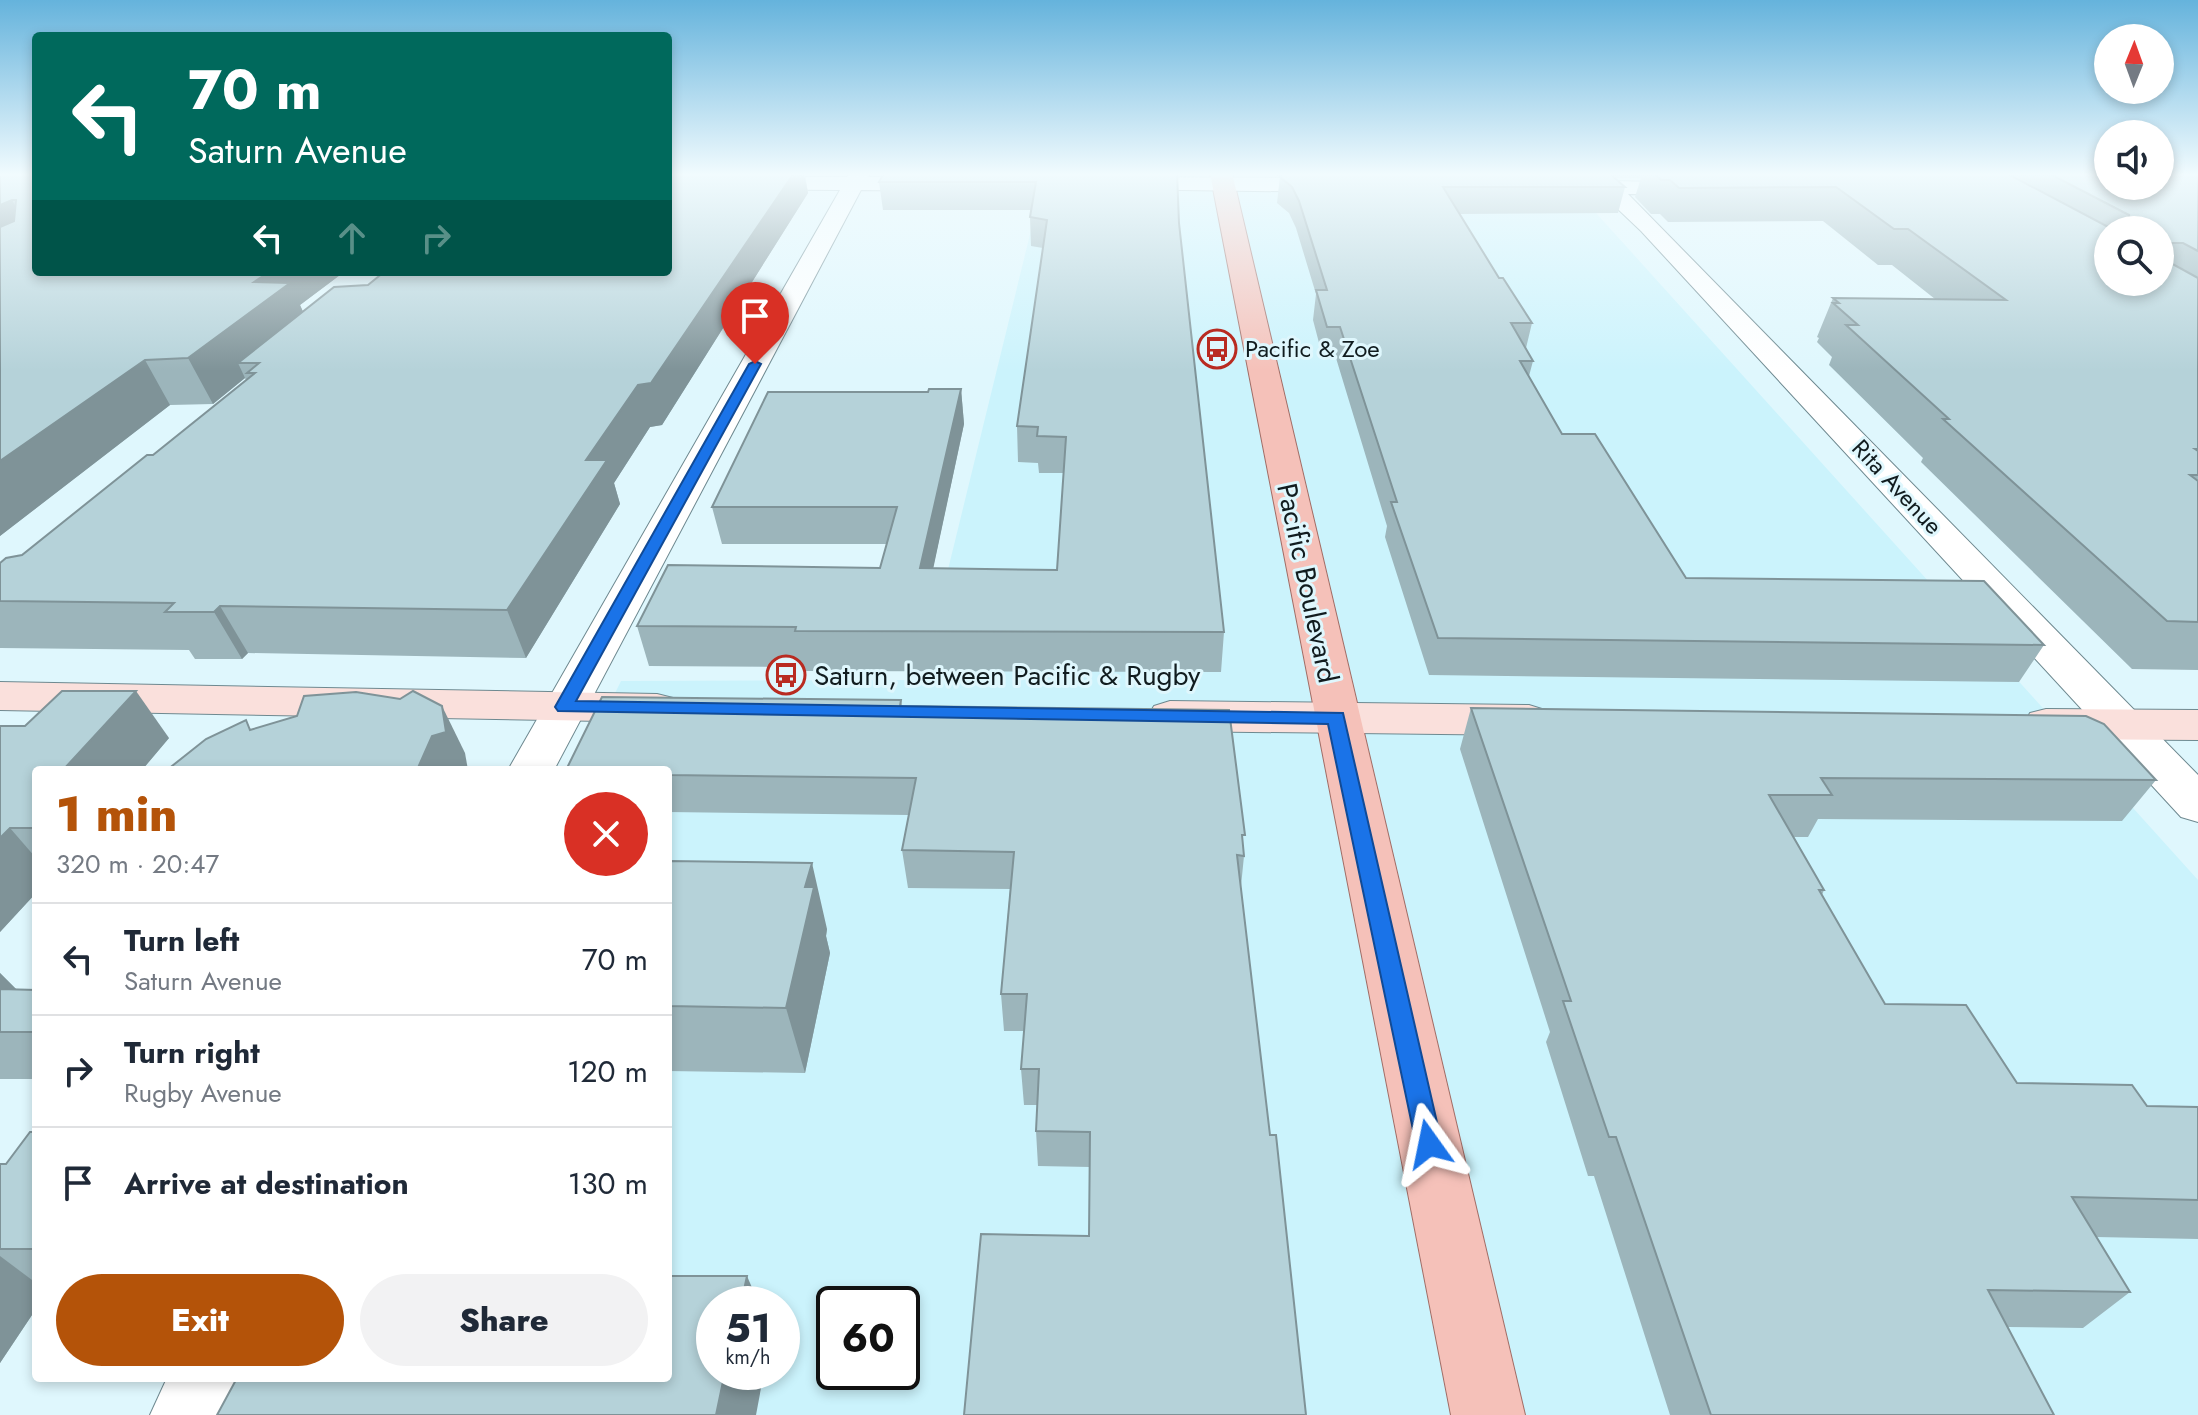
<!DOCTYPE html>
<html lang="en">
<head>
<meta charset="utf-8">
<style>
	:root { --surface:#fff; --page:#f2f2f3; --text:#1f2937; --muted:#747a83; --line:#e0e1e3; --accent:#b45309 }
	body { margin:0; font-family:Jost,sans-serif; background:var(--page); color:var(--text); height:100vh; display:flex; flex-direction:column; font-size:30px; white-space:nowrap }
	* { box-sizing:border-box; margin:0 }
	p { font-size:26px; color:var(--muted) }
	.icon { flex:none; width:44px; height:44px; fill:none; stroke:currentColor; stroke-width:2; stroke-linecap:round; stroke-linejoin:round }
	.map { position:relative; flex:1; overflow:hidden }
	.sheet { position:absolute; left:32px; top:766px; width:640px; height:616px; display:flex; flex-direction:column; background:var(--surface); border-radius:8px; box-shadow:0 4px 12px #0003 }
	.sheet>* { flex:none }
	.top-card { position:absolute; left:32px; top:32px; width:640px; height:244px; border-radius:8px; box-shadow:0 4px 12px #0003; background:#00695c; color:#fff; overflow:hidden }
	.needle { width:52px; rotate:1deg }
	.fabs { position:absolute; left:2094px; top:24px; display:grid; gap:16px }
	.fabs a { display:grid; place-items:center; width:80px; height:80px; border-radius:50%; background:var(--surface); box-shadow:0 4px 12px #0003; font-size:40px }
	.speed { position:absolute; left:696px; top:1286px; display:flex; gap:16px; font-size:40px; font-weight:700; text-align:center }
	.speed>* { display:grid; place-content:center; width:104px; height:104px; border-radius:50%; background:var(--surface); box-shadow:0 4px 12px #0003; line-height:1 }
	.speed small { font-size:20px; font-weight:400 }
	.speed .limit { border:4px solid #111; border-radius:12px; background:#fff; color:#111 }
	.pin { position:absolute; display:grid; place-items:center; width:68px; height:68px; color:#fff; margin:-82px -34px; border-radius:50% 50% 50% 0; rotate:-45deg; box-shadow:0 0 8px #0007 }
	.pin .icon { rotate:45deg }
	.me { position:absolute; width:88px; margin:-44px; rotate:348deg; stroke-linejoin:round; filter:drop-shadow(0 0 6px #0008) }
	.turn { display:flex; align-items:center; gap:28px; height:168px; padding:0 24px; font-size:36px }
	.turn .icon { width:104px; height:104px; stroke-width:2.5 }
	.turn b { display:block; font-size:56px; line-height:68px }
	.lanes { display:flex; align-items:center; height:76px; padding:0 24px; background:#0003; justify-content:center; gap:40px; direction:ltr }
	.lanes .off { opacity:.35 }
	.round { display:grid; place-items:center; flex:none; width:84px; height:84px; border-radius:42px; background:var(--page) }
	.summary { display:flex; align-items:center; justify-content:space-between; height:136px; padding:0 24px }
	h1 { font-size:48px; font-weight:800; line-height:60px; color:var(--accent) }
	.primary-button { display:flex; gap:16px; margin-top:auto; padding:16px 24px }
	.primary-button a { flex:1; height:92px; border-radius:48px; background:var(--accent); color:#fff; font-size:32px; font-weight:800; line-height:92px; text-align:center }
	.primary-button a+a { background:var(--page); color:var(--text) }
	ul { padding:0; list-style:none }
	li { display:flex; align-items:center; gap:24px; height:112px; padding:0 24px; border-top:2px solid var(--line) }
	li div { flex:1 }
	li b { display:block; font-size:30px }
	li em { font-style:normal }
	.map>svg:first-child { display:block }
	.built { fill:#cbf3fc; fill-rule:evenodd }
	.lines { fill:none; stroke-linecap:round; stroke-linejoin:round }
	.street-casing { stroke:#6e8990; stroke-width:2 }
	.secondary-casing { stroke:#6e8990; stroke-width:2 }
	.primary-casing { stroke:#a16c65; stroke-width:2 }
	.street { fill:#fff; fill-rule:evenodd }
	.secondary { fill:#fae0dc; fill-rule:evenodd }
	.primary { fill:#f5c1b9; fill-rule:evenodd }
	.wall { fill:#9cb5bb; fill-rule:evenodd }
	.shaded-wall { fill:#7f9398 }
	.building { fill:#b5d2d9; stroke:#7f9398; stroke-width:2 }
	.route { fill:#1a73e8; stroke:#114b97; stroke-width:2 }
	.labels { text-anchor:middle; stroke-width:6; stroke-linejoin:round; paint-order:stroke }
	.far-poi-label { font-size:24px; fill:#111c1f; stroke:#dff7fd; text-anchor:start }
	.far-street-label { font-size:24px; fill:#111c1f; stroke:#dff7fd }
	.street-label { font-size:28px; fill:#111c1f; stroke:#dff7fd }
	.poi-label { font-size:28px; fill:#111c1f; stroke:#dff7fd; text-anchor:start }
</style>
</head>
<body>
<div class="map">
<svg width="2198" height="1415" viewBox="0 0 2198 1415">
	<rect width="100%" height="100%" fill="#dff7fd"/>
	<path class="built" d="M 1045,173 L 1560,173 L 2198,880 L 2198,1415 L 258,1415 L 668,1378 L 668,770 L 577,770 L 621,681 L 921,680 ZM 714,1304 L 782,1304 L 782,1372 L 714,1372 ZM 834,1304 L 902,1304 L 902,1372 L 834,1372 Z"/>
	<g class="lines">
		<g class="street-casing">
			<g id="street">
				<path d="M 850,173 L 870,173 L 868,177 L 938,177 L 949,184 L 938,191 L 861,190 L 554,770 L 508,770 L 840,190 L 668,189 L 668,177 L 847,177 Z"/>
				<path d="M 1589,173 L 1605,173 L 1614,181 L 1706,183 L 1709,188 L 1698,195 L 1628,194 L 2198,775 L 2198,822 L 2181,817 L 1641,231 L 1602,194 L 1566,194 L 1555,187 L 1566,180 L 1589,181 L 1586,177 Z"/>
				<path d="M 1118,177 L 1338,178 L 1349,185 L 1338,192 L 1110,189 L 1107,184 Z"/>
				<path d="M 167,1378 L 243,1378 L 227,1415 L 150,1415 Z"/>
			</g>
		</g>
		<g class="secondary-casing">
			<g id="secondary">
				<path d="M 0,682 L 657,694 L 673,698 L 679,708 L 673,718 L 657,722 L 0,710 Z"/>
				<path d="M 1170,701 L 1529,705 L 1545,710 L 1551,720 L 1545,730 L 1529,735 L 1170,731 L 1154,726 L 1148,716 L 1154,706 Z"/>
				<path d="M 2046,709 L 2198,710 L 2198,740 L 2046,739 L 2030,735 L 2024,724 L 2030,713 Z"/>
			</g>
		</g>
		<g class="primary-casing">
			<path id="primary" d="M 1210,173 L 1232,173 L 1525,1415 L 1451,1415 Z"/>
		</g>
		<use href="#street" class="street"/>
		<use href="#secondary" class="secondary"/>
		<use href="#primary" class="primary"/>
	</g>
	<g class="wall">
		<path d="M 0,173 L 36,173 L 36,272 L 344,272 L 300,305 L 303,312 L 368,285 L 668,173 L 820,173 L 819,174 L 805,174 L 808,193 L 662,425 L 650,427 L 614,483 L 620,504 L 526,658 L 248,653 L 242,659 L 195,659 L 189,650 L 0,648 L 0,563 L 22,555 L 153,455 L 246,380 L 245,378 L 213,404 L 170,405 L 0,536 Z"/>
		<path d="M 1177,173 L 1179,223 L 1224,632 L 1221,672 L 803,671 L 802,667 L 649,666 L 637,626 L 880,568 L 887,544 L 722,544 L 712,507 L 928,392 L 961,389 L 964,424 L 933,568 L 1057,570 L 1064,473 L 1039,473 L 1038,463 L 1018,462 L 1017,426 L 1043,248 L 1031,246 L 1030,217 L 1031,210 L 883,210 L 879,182 Z"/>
		<path d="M 1275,173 L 2198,173 L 2198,670 L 2132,669 L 1921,462 L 1923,458 L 1829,365 L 1832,357 L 1817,342 L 1819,338 L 1817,337 L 1833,298 L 1935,299 L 1892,265 L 1878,265 L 1823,221 L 1668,222 L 1660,214 L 1651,214 L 1635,197 L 1641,178 L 1615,178 L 1625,187 L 1618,213 L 1459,214 L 1499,278 L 1532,323 L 1526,348 L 1533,361 L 1529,376 L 1562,434 L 1686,578 L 2044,645 L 2019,682 L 1429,675 L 1385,537 L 1387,526 L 1336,358 L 1323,358 L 1313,320 L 1316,294 L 1296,228 L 1289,213 L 1277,203 L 1280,176 L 1276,176 ZM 2108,230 L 2160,230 L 2160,282 Z"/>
		<path d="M 901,700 L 902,706 L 1244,847 L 1244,856 L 1241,886 L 1089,1236 L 1090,1167 L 1038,1166 L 1036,1131 L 1037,1105 L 1024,1105 L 1021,1069 L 1024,1031 L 1004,1031 L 1001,994 L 1010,889 L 908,888 L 902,850 L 909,815 L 668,812 L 668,770 Z"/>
		<path d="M 1471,708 L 2156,780 L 2122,821 L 1818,819 L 1808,837 L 1794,837 L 1824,890 L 1822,895 L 1885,1004 L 2017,1083 L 2147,1106 L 2198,1107 L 2198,1239 L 2096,1237 L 2130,1292 L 2083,1328 L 2008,1327 L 2054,1415 L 1670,1415 L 1594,1176 L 1588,1176 L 1546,1042 L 1550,1032 L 1460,749 Z"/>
		<path d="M 0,726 L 169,738 L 142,770 L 36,770 L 36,893 L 0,932 Z"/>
		<path d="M 668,861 L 827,929 L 826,936 L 830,953 L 805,1073 L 668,1071 Z"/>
		<path d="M 0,973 L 16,989 L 36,990 L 36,1079 L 0,1079 Z"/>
		<path d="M 36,1132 L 36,1309 L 0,1363 L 0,1164 L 6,1164 Z"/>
	</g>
	<g class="shaded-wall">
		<path d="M 794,173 L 804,173 L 808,193 L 662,425 L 650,427 L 614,483 L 620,504 L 526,658 L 507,610 L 586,460 L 638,385 Z"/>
		<path d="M 12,200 L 35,238 L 0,254 L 0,205 Z"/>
		<path d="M 269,272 L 344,272 L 300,305 L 309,325 L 259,363 L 238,363 L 245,378 L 213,404 L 188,358 L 254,282 Z"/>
		<path d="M 145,360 L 170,405 L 0,536 L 0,461 Z"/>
		<path d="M 961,389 L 964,424 L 925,607 L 920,568 Z"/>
		<path d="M 220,606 L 248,653 L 242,659 L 214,612 Z"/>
		<path d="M 136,691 L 169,738 L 142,770 L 63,770 Z"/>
		<path d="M 442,706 L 465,753 L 468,770 L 417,770 Z"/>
		<path d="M 10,828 L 36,858 L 36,893 L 0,932 L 0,838 Z"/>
		<path d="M 812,863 L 827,929 L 826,936 L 830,953 L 805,1073 L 786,1008 L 805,887 Z"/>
		<path d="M 0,973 L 36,1009 L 0,1005 Z"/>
		<path d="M 0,1256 L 36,1283 L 36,1309 L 0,1363 Z"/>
		<path d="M 747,1276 L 759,1304 L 741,1304 Z"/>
		<path d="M 725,1372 L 764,1372 L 756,1415 L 716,1415 Z"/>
	</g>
	<g class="building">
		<path d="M 0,173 L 36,173 L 36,272 L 269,272 L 254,282 L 290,283 L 188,358 L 145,360 L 0,461 L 0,227 L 14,221 L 16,200 L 12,200 L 0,205 Z"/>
		<path d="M 668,173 L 794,173 L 651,383 L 638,385 L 586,460 L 607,460 L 507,610 L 220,606 L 214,612 L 165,612 L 174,603 L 0,601 L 0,563 L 6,558 L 22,555 L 147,455 L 153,455 L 255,373 L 247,373 L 259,363 L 238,363 L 334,287 L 368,285 L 384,272 L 668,272 Z"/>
		<path d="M 884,173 L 1177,173 L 1179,223 L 1224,632 L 795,631 L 796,627 L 637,626 L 668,565 L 880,568 L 897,507 L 712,507 L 768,392 L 928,392 L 929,389 L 961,389 L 920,568 L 1057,570 L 1066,437 L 1037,436 L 1038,427 L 1017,426 L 1047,220 L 1030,217 L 1036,182 L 879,182 Z"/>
		<path d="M 1283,173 L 1609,173 L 1625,187 L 1443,187 L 1499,278 L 1503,278 L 1532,323 L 1511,323 L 1533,361 L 1520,361 L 1562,434 L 1595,434 L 1686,578 L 1984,581 L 2044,645 L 1438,638 L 1391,502 L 1397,502 L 1340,327 L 1327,327 L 1316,290 L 1327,290 L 1299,201 L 1292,187 L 1280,177 Z"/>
		<path d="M 1654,173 L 2006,173 L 2114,230 L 2108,230 L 2108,282 L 2160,282 L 2160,257 L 2198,278 L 2198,449 L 2195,449 L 2198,451 L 2198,475 L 2190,475 L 2198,481 L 2198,622 L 2167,621 L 1943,419 L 1949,419 L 1846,325 L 1858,325 L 1833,303 L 1839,303 L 1833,298 L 2006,300 L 1908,229 L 1894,229 L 1836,187 L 1679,188 L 1670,180 L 1661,180 Z"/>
		<path d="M 2048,173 L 2108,173 L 2108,186 L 2160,186 L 2160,173 L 2198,173 L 2198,251 L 2183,243 L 2160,243 L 2160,230 L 2131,230 L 2129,215 Z"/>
		<path d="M 62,691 L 136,691 L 63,770 L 36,770 L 36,828 L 10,828 L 0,838 L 0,726 L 25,726 Z"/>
		<path d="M 413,691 L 442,706 L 446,732 L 432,736 L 417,770 L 167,770 L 206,739 L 246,720 L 250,730 L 297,716 L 304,696 L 356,692 L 400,699 Z"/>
		<path d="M 602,697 L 901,700 L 900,706 L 1229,710 L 1245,835 L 1242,835 L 1244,856 L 1237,855 L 1270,1135 L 1276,1135 L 1306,1415 L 964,1415 L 981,1234 L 1089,1236 L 1090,1132 L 1036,1131 L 1039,1069 L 1021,1069 L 1027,994 L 1001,994 L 1014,852 L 902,850 L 916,778 L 668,775 L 668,770 L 566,770 Z"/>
		<path d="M 1471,708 L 2086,716 L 2104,724 L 2156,780 L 1821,778 L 1832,795 L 1769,795 L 1824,890 L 1819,890 L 1885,1004 L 1966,1005 L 2017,1083 L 2132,1085 L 2147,1106 L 2198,1107 L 2198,1200 L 2072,1197 L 2130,1292 L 1988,1290 L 2054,1415 L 1711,1415 L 1616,1137 L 1609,1137 L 1563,1001 L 1571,1001 Z"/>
		<path d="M 668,861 L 812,863 L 805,887 L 814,887 L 786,1008 L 668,1006 Z"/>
		<path d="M 0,989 L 36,990 L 36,1032 L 0,1032 Z"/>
		<path d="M 30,1132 L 36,1132 L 36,1249 L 0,1249 L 0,1164 L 6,1164 Z"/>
		<path d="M 668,1276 L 747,1276 L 741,1304 L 714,1304 L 714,1372 L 725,1372 L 716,1415 L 217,1415 L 237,1378 L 668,1378 Z"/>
	</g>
	<linearGradient id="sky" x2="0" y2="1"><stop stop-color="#65b3dc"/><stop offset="0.47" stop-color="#f1fbfe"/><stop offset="1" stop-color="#f1fbfe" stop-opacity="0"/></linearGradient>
	<rect width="2198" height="371" fill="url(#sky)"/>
	<path class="route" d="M 755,361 L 761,364 L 576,701 L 1343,713 L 1442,1144 L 1438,1152 L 1429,1156 L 1420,1152 L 1416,1144 L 1328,724 L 558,711 L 555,707 L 749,364 Z"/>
	<defs>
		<g id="bus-ring" transform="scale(2)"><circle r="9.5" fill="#dff7fd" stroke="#b92b21" stroke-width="1.5"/><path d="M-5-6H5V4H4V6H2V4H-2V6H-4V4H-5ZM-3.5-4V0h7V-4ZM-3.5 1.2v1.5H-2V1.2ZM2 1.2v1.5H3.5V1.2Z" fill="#b92b21"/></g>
	</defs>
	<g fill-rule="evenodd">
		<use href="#bus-ring" x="1217" y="349"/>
		<use href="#bus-ring" x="786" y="675"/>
	</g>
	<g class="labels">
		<g class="far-poi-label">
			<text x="1245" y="357">Pacific &amp; Zoe</text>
		</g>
		<g class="far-street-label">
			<text transform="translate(1897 487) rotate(47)" y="8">Rita Avenue</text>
		</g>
		<g class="street-label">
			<text transform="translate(1308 583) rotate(78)" y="10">Pacific Boulevard</text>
		</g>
		<g class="poi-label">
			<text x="814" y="685">Saturn, between Pacific &amp; Rugby</text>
		</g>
	</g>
</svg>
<div class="fabs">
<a><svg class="needle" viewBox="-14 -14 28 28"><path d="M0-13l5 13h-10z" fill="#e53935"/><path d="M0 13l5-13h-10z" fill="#747a83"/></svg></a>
<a><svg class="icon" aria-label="sound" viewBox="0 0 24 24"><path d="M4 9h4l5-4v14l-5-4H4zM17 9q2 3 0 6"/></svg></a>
<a><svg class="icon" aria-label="search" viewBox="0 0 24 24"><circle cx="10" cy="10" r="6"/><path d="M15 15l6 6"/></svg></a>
</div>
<div class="speed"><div>51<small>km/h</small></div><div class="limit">60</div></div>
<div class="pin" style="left:755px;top:364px;background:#d93025"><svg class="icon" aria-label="arrive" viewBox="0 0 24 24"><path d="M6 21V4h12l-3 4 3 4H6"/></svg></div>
<svg class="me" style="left:1429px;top:1144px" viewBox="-20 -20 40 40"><path d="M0-17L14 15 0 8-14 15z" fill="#1a73e8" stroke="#fff" stroke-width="4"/></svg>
<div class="top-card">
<div class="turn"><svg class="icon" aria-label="left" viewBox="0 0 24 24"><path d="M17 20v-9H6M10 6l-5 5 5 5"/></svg><div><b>70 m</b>Saturn Avenue</div></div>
<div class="lanes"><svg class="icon" aria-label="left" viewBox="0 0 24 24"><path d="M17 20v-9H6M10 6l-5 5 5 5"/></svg><svg class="icon off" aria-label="ahead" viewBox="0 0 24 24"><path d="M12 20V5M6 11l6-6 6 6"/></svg><svg class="icon off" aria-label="right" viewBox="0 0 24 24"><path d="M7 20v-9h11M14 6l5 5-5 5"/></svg></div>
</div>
<section class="sheet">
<div class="summary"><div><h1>1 min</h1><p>320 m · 20:47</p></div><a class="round" style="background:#d93025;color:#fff"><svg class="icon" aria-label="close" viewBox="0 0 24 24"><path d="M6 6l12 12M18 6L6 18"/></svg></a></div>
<ul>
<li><svg class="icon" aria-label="left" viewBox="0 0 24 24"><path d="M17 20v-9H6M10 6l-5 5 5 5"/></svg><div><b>Turn left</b><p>Saturn Avenue</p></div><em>70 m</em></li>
<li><svg class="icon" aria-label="right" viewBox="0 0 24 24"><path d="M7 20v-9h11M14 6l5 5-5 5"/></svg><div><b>Turn right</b><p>Rugby Avenue</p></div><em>120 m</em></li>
<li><svg class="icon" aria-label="arrive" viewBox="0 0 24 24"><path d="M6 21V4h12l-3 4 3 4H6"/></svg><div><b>Arrive at destination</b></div><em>130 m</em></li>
</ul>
<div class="primary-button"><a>Exit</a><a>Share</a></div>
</section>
</div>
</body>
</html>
